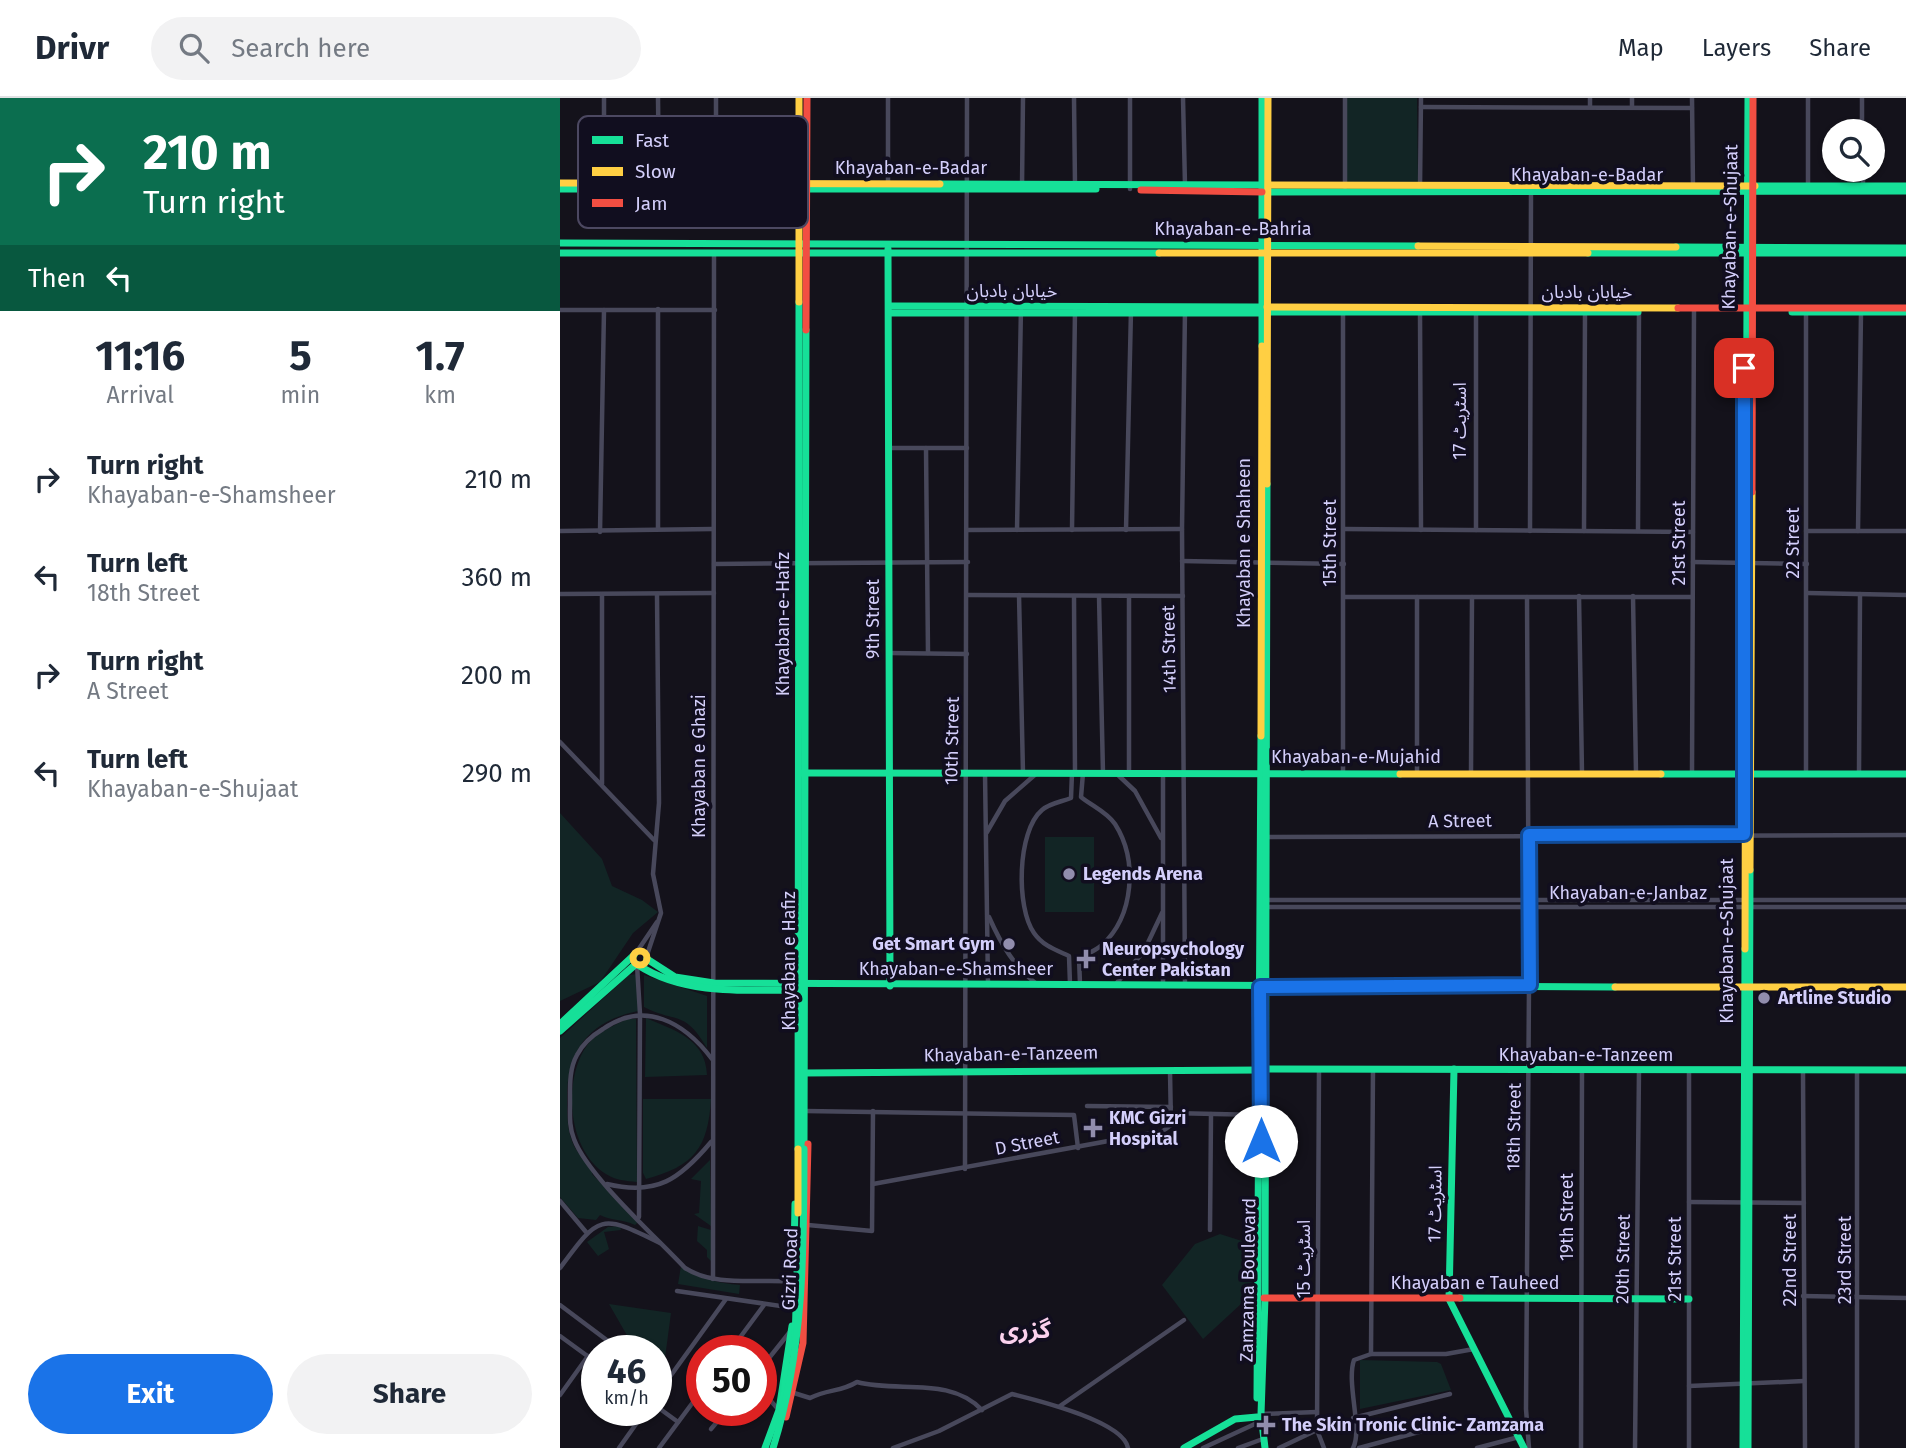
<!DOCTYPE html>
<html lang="en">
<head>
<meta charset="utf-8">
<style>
	:root { --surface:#fff; --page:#f2f2f3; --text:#1f2937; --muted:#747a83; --line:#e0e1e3; --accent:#1a73e8 }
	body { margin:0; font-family:"Fira Sans","Noto Sans Arabic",sans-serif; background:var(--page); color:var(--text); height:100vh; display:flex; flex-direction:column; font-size:26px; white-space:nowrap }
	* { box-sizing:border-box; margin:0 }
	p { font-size:23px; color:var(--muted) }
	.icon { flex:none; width:38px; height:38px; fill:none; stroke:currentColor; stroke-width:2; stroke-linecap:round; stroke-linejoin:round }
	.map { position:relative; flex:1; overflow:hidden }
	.sheet { display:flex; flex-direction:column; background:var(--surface); width:560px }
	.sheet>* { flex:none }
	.banner { background:#0b6e4f; color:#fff; overflow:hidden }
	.fabs { position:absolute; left:1262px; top:21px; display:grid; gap:14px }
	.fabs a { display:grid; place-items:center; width:63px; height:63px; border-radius:50%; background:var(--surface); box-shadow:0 2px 5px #0004; font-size:35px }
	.speed { position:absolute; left:21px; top:1237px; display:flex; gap:14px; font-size:35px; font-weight:700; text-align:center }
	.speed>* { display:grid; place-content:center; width:91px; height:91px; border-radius:50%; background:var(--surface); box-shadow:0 2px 5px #0004; line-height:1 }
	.speed small { font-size:18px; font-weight:400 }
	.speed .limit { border:10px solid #d22; background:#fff; color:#111 }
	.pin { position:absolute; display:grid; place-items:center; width:60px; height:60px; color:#fff; margin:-30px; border-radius:14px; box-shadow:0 4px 10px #0006 }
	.me { position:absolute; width:77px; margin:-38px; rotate:0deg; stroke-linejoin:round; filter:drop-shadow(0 0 5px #0008) }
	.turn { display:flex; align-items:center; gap:24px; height:147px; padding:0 28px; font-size:32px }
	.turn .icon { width:91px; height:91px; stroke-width:2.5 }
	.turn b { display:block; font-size:49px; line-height:60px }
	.then { display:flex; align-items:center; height:66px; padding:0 28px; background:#0003; gap:14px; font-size:26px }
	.eta { display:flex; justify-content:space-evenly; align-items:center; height:119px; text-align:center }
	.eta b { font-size:42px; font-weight:700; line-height:49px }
	.primary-button { display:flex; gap:14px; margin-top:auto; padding:14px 28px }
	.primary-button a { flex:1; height:80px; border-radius:42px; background:var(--accent); color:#fff; font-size:28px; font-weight:700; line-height:80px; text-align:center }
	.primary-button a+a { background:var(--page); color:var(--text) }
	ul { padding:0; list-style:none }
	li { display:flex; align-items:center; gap:21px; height:98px; padding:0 28px }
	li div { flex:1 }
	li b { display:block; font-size:26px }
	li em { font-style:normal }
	header { display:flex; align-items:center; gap:42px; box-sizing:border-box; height:98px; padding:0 35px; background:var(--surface); border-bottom:2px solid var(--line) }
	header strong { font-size:33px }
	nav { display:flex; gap:38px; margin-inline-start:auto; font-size:24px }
	.search { width:490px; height:63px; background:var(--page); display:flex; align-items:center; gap:18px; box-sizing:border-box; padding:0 24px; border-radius:38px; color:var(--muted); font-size:26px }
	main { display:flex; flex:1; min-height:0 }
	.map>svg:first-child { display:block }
	.green { fill:#122525 }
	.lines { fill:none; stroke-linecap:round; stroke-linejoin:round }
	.street { stroke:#48485b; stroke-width:4.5 }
	.fast { stroke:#16e098; stroke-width:7 }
	.slow { stroke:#ffcf43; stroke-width:7 }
	.jam { stroke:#f24e42; stroke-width:7 }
	.fast-bridge { stroke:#16e098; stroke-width:7 }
	.slow-bridge { stroke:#ffcf43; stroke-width:7 }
	.route-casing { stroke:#114b97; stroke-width:18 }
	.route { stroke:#1a73e8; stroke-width:12 }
	.poi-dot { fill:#918dad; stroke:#110e1f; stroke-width:2.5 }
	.labels { text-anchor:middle; stroke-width:7; stroke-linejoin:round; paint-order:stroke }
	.street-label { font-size:18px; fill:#d4cffb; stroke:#110e1f }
	.poi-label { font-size:18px; font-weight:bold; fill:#d4cffb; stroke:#110e1f; text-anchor:start }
	.district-label { font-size:24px; font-weight:bold; fill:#fbd1ed; stroke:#110e1f }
	.key { fill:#110e1f; stroke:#4c4861; stroke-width:2 }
	.key-label { font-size:19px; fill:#d4cffb }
</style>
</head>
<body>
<header>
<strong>Drivr</strong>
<div class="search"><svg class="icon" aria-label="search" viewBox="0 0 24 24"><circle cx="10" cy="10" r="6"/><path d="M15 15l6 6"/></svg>Search here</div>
<nav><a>Map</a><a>Layers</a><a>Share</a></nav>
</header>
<main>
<section class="sheet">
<div class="banner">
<div class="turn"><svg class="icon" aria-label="right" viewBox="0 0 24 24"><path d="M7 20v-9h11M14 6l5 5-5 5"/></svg><div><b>210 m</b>Turn right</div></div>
<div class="then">Then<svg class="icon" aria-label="left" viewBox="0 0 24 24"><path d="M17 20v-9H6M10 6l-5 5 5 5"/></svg></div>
</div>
<div class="eta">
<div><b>11:16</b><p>Arrival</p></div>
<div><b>5</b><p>min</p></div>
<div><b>1.7</b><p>km</p></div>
</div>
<ul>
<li><svg class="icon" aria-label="right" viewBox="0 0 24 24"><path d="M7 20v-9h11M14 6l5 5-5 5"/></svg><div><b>Turn right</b><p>Khayaban-e-Shamsheer</p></div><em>210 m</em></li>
<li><svg class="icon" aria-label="left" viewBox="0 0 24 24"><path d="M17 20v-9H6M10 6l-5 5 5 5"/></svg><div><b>Turn left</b><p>18th Street</p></div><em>360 m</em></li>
<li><svg class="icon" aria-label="right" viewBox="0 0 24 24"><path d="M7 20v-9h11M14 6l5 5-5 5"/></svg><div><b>Turn right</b><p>A Street</p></div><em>200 m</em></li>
<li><svg class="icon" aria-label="left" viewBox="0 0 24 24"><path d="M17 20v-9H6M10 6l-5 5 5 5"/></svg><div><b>Turn left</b><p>Khayaban-e-Shujaat</p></div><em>290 m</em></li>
</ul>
<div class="primary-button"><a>Exit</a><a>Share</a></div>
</section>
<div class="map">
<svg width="1346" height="1350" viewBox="0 0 1346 1350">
	<rect width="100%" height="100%" fill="#14121b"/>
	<g class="green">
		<path d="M 786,0 L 857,0 L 858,85 L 787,86 Z"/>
		<path d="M 0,715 L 42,761 L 52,788 L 82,802 L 98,814 L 73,835 L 40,884 L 0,903 Z"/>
		<rect x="485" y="739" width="49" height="75"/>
		<path d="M 77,876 L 78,913 C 30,923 7,951 7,1000 C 7,1016 7,1033 14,1048 C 18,1056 28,1065 33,1073 L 32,1076 L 78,1124 L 75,1127 C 62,1121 52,1123 40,1117 L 36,1122 L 18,1120 L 0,1099 L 0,940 L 69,877 Z"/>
		<path d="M 84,877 L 147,898 L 147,950 C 124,911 117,926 84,909 Z"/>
		<path d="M 86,920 C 114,932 146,941 147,977 L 85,979 Z"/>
		<path d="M 67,921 L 76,921 L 77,1084 C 66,1083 55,1082 46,1076 C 9,1053 3,988 24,952 C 33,936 51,929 67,921 Z"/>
		<path d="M 83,1001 L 151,1001 C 148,1050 134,1068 86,1081 L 83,1075 Z"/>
		<path d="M 150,1062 L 151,1128 L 134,1116 L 139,1115 L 141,1083 L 131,1081 Z"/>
		<path d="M 60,1128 L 61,1132 L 44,1134 L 49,1151 L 38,1158 L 27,1144 L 48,1129 Z"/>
		<path d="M 138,1128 L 151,1132 L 151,1163 L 147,1159 L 147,1152 L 137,1143 Z"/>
		<path d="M 660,1136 L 682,1143 L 695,1193 L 643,1241 L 602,1187 L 635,1146 Z"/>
		<path d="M 121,1168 C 141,1181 156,1185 180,1187 L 179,1196 L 118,1186 Z"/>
		<path d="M 49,1206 L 111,1215 L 105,1260 L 96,1259 L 96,1253 L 76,1253 Z"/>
		<path d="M 800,1262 L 877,1264 L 881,1266 L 891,1292 L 800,1311 Z"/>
	</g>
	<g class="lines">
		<g class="street">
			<path d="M 44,0 L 44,86"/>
			<path d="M 98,0 L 99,85"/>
			<path d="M 156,0 L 156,86"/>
			<path d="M 514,0 L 515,87"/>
			<path d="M 623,0 L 625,87"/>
			<path d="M 785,0 L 785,89"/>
			<path d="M 1030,0 L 1030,8"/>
			<path d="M 1072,0 L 1072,8"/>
			<path d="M 1132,0 L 1133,90"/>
			<path d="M 1248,0 L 1248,90"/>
			<path d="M 1302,0 L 1302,33"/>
			<path d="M 861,9 L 1132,10"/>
			<path d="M 1303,72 L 1303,88"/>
			<path d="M 328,86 L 328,0"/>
			<path d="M 462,88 L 463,0"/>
			<path d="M 860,90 L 861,0"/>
			<path d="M 570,91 L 570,0"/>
			<path d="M 0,212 L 155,212"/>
			<path d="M 625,212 L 622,431 L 625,887"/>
			<path d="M 860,214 L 861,432"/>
			<path d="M 916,214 L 916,432"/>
			<path d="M 330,350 L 407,350"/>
			<path d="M 366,350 L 368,555"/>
			<path d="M 98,431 L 98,211"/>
			<path d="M 784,431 L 1133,434"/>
			<path d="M 407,432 L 622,431"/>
			<path d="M 457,432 L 461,208"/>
			<path d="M 512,432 L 515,212"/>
			<path d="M 566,432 L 571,212"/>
			<path d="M 0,433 L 153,431"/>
			<path d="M 970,433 L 971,92"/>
			<path d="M 1024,433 L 1025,214"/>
			<path d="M 1078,433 L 1079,211"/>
			<path d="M 1246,433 L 1346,433"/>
			<path d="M 1298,433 L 1301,214"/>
			<path d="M 40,434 L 44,212"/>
			<path d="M 622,463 L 784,466"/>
			<path d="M 1133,464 L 1247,466"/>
			<path d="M 154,466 L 408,464"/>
			<path d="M 1247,495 L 1346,497"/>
			<path d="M 0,496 L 154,495"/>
			<path d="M 408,497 L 623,498"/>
			<path d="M 459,497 L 463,675"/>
			<path d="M 514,498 L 515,675"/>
			<path d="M 539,498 L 543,675"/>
			<path d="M 569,498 L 569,675"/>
			<path d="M 1019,498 L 1022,675"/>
			<path d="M 1073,498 L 1076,675"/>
			<path d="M 784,499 L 1132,499"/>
			<path d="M 967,499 L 969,887 L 966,1311 L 969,1350"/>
			<path d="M 329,555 L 407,556"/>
			<path d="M 0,644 L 94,742"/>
			<path d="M 425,675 L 428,887"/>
			<path d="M 783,675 L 783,214"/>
			<path d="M 857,675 L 857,499"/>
			<path d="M 911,675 L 912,499"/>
			<path d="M 1132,675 L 1134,210"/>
			<path d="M 557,676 L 575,693 L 601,740"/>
			<path d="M 1246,676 L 1246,214"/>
			<path d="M 1299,676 L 1300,496"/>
			<path d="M 42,686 L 42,497"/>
			<path d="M 427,734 L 445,703 L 477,675"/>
			<path d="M 707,739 L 1346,737"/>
			<path d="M 707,802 L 1346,802"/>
			<path d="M 707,809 L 1346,809"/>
			<path d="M 429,819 C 441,846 454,869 478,887"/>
			<path d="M 76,855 L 97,824"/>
			<path d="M 87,857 L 101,815 L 93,776 L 99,705 L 97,497"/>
			<path d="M 77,867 L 80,916 L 79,1119"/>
			<path d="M 510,886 L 509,858 C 496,852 483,848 474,835 C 456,810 457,733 482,712 C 490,705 501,704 511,700 L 512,675"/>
			<path d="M 520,886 L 519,860 C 527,856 535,853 542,847 C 574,818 578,762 555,726 C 547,714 532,708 521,699 L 523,675"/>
			<path d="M 555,887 L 584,853 L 602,815"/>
			<path d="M 603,887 L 603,675"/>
			<path d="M 152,961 C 124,924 85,902 43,931 C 33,937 22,947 17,957 C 9,971 10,989 10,1004 C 10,1017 9,1029 14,1041 C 27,1077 96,1139 125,1170 C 156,1190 201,1180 237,1184"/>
			<path d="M 759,971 L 757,1332 L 764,1350"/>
			<path d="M 1243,974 L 1245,1350"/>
			<path d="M 527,1008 L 611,1009"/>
			<path d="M 245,1013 L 514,1017 L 518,1050"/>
			<path d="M 611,1015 L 700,1017"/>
			<path d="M 405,1071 L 407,0"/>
			<path d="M 47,1086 C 97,1098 120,1081 151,1044"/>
			<path d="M 313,1086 L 603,1033 L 611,1027 L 610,973"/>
			<path d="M 0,1103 L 26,1134"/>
			<path d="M 1129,1104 L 1244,1105"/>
			<path d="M 248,1127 L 312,1133 L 313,1013"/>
			<path d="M 650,1132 L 651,1016"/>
			<path d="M 0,1170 C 39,1117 40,1115 100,1145"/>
			<path d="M 153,1181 L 154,154"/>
			<path d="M 117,1193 L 234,1210"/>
			<path d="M 1243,1198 L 1346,1200"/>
			<path d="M 0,1207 L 52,1246 L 47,1253"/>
			<path d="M 0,1238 L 37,1265"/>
			<path d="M 170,1253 L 204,1207"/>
			<path d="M 811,1256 L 813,971"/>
			<path d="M 201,1270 L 229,1235"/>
			<path d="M 1129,1288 L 1244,1283"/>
			<path d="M 201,1292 L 218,1311"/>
			<path d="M 234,1295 L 250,1300 C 268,1291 281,1294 297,1284 C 338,1295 390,1278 422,1312"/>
			<path d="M 0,1297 L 28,1258"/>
			<path d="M 96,1298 L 166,1201"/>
			<path d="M 96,1308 L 118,1324"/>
			<path d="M 500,1308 L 624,1222"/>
			<path d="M 701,1316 L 757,1314"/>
			<path d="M 793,1320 L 890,1296"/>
			<path d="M 151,1331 L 167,1312"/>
			<path d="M 59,1350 L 86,1312"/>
			<path d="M 99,1350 L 142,1292"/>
			<path d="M 333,1350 L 379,1333 L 452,1296 C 476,1302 563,1323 568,1350"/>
			<path d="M 643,1350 L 697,1325"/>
			<path d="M 678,1350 L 700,1342"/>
			<path d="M 719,1350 L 757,1332"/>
			<path d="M 793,1350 C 803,1332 786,1285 794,1262 L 811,1256 L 886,1256 L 914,1251"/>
			<path d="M 799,1350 L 885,1327"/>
			<path d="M 917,1350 L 959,1339"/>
			<path d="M 1021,1350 L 1022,973"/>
			<path d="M 1075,1350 L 1079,972"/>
			<path d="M 1129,1350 L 1129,973"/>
			<path d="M 1297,1350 L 1297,973"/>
		</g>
		<g class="fast">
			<path d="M 380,86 L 702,87"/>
			<path d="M 1195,88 L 1346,88"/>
			<path d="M 0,91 L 536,91"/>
			<path d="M 709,94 L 1346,93"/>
			<path d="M 0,145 L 858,148"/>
			<path d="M 1116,149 L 1346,150"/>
			<path d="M 328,151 L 330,888"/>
			<path d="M 0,155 L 599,155"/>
			<path d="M 1028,155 L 1346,155"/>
			<path d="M 330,208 L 699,209"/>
			<path d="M 707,214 L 1078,214"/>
			<path d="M 1232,214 L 1346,214"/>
			<path d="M 330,215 L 699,215"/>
			<path d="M 702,248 L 702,0"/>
			<path d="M 1186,411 L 1188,0"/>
			<path d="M 242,675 L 840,676"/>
			<path d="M 1101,676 L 1346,676"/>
			<path d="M 87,861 L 115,879 L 154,885 L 1055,889"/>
			<path d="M 78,867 C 125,898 189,892 243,892"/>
			<path d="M 0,926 L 74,857"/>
			<path d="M 0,933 L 76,866"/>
			<path d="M 706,971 L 1346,972"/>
			<path d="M 894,971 L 889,1201 L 964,1350"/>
			<path d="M 244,975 L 701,972"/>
			<path d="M 238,1051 L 239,204"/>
			<path d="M 244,1051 L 246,232"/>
			<path d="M 234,1157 L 235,1106"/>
			<path d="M 900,1200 L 1129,1201"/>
			<path d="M 697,1300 L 701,638"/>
			<path d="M 205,1350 L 219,1312 L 232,1228"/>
			<path d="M 624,1350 L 675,1321 L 697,1319"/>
			<path d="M 705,1350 L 701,1316 L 705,1200 L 707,386"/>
			<path d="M 1183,1350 L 1185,851"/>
			<path d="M 1188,1350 L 1190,772"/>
		</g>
		<g class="slow">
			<path d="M 0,85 L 380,86"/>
			<path d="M 709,87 L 1195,88"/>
			<path d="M 858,148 L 1116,149"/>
			<path d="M 599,155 L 1028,155"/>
			<path d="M 239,204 L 239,0"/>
			<path d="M 707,209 L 1118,210"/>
			<path d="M 707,386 L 708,0"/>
			<path d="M 701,638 L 702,248"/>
			<path d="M 840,676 L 1101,676"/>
			<path d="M 1190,772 L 1192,394"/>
			<path d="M 1185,851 L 1186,411"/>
			<circle cx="80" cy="860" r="7"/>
			<path d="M 1055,889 L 1346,889"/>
		</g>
		<g class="jam">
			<path d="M 581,92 L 702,94"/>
			<path d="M 1118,210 L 1346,210"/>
			<path d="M 246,232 L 247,0"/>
			<path d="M 1192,394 L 1193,0"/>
			<path d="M 704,1200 L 900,1200"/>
			<path d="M 226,1319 L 243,1245 L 248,1046"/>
		</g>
		<g class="fast-bridge">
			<path d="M 235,1244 L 238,1141"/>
			<path d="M 213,1350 C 244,1252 244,1153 244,1051"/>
		</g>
		<path class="slow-bridge" d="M 238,1051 L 238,1115"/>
	</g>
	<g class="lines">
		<g class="route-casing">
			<path id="route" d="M 701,1043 L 700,889 L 970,887 L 969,737 L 1184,736 L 1184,270"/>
		</g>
		<use href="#route" class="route"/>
	</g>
	<g class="poi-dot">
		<circle cx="509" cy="776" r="7"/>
		<circle cx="449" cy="846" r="7"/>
		<path d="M522.5 850.5h7v7h7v7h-7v7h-7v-7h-7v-7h7z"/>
		<circle cx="1204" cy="900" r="7"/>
		<path d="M529.5 1019.5h7v7h7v7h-7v7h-7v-7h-7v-7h7z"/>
		<path d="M702.5 1316.5h7v7h7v7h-7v7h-7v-7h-7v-7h7z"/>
	</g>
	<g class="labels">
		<g class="street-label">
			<text x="351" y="76">Khayaban-e-Badar</text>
			<text x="1027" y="83">Khayaban-e-Badar</text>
			<text transform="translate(1170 129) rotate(-89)" y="6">Khayaban-e-Shujaat</text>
			<text x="673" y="137">Khayaban-e-Bahria</text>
			<text x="452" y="199">خیابان بادبان</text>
			<text x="1027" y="200">خیابان بادبان</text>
			<text transform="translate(900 323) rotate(-90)" y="6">اسٹریٹ 17</text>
			<text transform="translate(684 445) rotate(-90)" y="6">Khayaban e Shaheen</text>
			<text transform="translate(770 445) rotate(-90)" y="6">15th Street</text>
			<text transform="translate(1119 445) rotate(-90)" y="6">21st Street</text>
			<text transform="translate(1233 445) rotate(-90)" y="6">22 Street</text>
			<text transform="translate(313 521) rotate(-90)" y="6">9th Street</text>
			<text transform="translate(223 526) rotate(-90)" y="6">Khayaban-e-Hafiz</text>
			<text transform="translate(609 551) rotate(-91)" y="6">14th Street</text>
			<text transform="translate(392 643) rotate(-89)" y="6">10th Street</text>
			<text x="796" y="665">Khayaban-e-Mujahid</text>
			<text transform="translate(139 668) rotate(-90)" y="6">Khayaban e Ghazi</text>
			<text transform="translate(900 723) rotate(-1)" y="6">A Street</text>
			<text x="1068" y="801">Khayaban-e-Janbaz</text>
			<text transform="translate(1167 843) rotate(-90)" y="6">Khayaban-e-Shujaat</text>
			<text transform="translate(229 863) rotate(-90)" y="6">Khayaban e Hafiz</text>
			<text x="396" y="877">Khayaban-e-Shamsheer</text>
			<text transform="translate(451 956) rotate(-1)" y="6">Khayaban-e-Tanzeem</text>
			<text x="1026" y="963">Khayaban-e-Tanzeem</text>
			<text transform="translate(954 1029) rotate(-89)" y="6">18th Street</text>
			<text transform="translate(467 1045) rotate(-11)" y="6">D Street</text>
			<text transform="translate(875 1106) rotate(-89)" y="6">اسٹریٹ 17</text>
			<text transform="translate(1007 1119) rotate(-90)" y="6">19th Street</text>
			<text transform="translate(744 1161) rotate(-90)" y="6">اسٹریٹ 15</text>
			<text transform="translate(1063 1161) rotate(-89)" y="6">20th Street</text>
			<text transform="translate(1115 1161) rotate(-90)" y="6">21st Street</text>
			<text transform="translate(1230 1162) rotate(-90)" y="6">22nd Street</text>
			<text transform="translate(1285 1162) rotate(-90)" y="6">23rd Street</text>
			<text transform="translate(230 1171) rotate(-88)" y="6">Gizri Road</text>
			<text transform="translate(688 1182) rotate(-89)" y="6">Zamzama Boulevard</text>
			<text x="915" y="1191">Khayaban e Tauheed</text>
		</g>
		<g class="poi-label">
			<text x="523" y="782">Legends Arena</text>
			<text x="435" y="852" text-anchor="end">Get Smart Gym</text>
			<text x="542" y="857">Neuropsychology<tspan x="542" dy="21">Center Pakistan</tspan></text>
			<text x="1218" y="906">Artline Studio</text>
			<text x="549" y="1026">KMC Gizri<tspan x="549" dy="21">Hospital</tspan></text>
			<text x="722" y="1333">The Skin Tronic Clinic- Zamzama</text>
		</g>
		<g class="district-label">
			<text x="465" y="1240">گزری</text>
		</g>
	</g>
	<rect x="18" y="18" width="230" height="112" rx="10" class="key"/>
	<rect x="32" y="38" width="31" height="8" fill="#16e098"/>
	<rect x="32" y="69" width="31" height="9" fill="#ffcf43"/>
	<rect x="32" y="101" width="31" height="8" fill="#f24e42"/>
	<g class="key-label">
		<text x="75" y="49">Fast</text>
		<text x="75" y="80">Slow</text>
		<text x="75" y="112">Jam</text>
	</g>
</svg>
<div class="fabs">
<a><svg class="icon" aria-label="search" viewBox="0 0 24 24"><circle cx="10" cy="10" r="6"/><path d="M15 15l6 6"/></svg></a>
</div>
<div class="speed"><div>46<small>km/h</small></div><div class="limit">50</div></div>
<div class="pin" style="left:1184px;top:270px;background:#d93025"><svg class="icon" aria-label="arrive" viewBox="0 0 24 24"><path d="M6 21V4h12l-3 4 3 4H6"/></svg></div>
<svg class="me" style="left:701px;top:1043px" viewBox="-20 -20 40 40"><circle r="19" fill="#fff"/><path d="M0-13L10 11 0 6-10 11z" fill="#1a73e8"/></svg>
</div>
</main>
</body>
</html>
